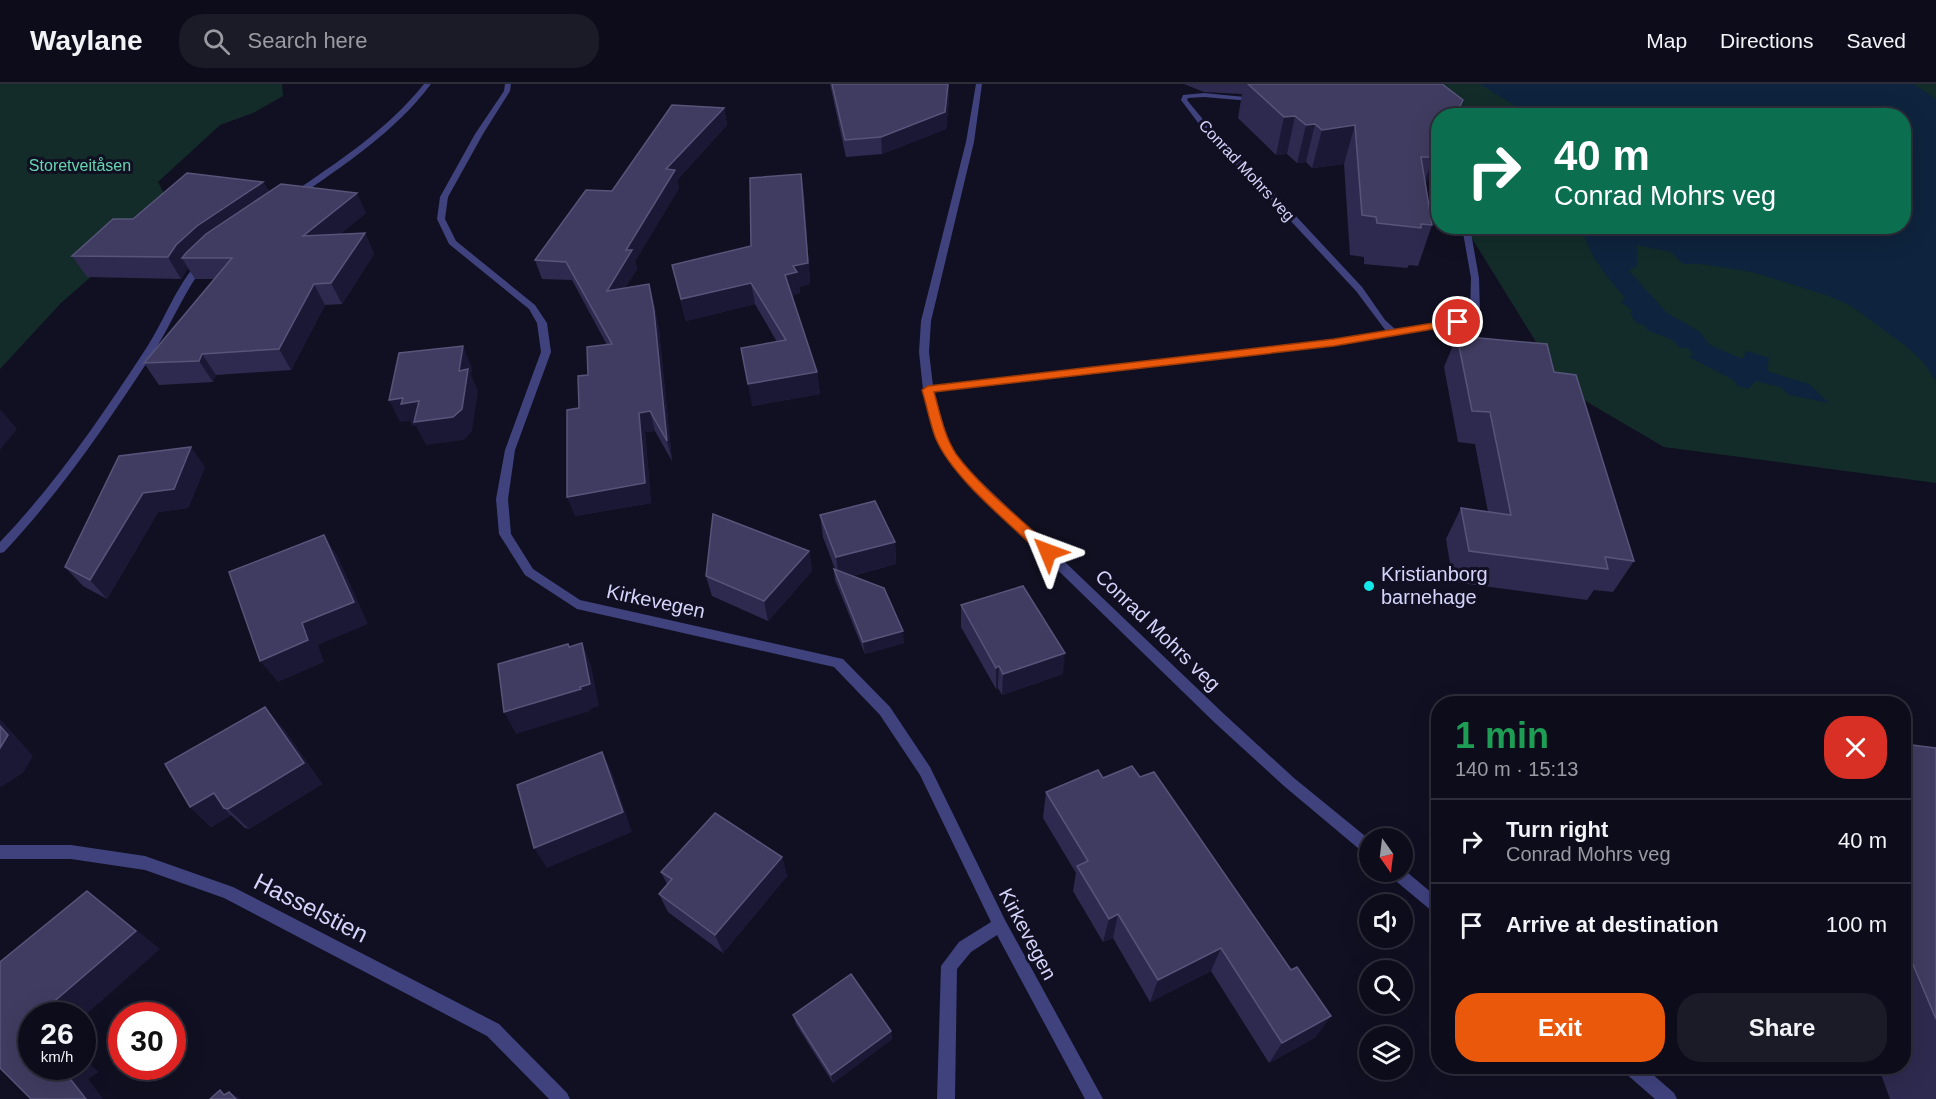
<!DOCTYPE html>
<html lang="en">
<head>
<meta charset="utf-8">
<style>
	:root { --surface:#0d0c1a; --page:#1b1a27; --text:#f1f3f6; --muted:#9a9ba2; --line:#2d2c39; --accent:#ea580c }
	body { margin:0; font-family:Arial,sans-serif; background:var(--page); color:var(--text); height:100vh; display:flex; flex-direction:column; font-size:22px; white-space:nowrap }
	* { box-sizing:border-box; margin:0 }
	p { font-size:20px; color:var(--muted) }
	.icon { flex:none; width:33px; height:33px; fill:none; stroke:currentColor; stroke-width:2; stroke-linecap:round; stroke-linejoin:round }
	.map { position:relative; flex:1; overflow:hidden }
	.panel { position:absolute; left:1431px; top:612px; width:480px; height:378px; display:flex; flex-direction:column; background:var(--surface); border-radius:24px; box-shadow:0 6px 24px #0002,0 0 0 2px var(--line) }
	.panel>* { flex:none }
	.top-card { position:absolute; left:1431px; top:24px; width:480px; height:126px; border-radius:24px; box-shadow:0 6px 24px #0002,0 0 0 2px var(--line); background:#0b6e4f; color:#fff; overflow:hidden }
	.needle { width:39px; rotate:166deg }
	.fabs { position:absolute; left:1359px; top:744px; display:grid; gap:12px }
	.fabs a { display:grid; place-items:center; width:54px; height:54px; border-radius:50%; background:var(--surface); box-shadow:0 6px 24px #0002,0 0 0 2px var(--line); font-size:30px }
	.speed { position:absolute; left:18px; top:918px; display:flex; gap:12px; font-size:30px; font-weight:700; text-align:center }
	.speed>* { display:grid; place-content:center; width:78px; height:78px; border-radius:50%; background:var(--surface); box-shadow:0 6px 24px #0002,0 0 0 2px var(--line); line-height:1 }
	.speed small { font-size:15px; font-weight:400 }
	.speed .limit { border:9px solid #d22; background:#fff; color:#111 }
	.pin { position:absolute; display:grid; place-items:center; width:51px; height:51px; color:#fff; margin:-26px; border:3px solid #fff; border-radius:50%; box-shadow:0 2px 6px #0007 }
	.me { position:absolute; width:66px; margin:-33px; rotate:314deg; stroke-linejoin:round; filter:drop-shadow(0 0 4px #0008) }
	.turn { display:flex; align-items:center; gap:21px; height:126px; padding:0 24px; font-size:27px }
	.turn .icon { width:78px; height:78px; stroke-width:2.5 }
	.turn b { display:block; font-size:42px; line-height:51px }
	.round { display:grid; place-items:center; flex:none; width:63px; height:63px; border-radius:24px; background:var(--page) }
	.overview { display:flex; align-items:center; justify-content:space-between; height:102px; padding:0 24px }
	h1 { font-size:36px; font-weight:600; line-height:45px; color:#1e9e55 }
	.button { display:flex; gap:12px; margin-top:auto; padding:12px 24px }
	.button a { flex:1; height:69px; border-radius:24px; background:var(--accent); color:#fff; font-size:24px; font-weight:600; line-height:69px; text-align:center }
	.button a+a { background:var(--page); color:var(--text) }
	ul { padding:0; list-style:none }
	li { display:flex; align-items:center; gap:18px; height:84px; padding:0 24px; border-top:2px solid var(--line) }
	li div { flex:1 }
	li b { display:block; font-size:22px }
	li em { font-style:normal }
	header { display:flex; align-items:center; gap:36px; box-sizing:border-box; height:84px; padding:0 30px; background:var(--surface); border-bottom:2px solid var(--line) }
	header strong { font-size:28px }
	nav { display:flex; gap:33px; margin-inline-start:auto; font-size:21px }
	.search { width:420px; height:54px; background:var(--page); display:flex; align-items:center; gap:15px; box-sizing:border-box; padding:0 21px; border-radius:24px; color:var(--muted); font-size:22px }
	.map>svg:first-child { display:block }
	.green { fill:#132c29 }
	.water { fill:#0e233d }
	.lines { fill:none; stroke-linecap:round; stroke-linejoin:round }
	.street { fill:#3f427d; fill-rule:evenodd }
	.wall { fill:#2e2a4f }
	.shaded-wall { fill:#1b1835 }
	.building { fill:#403c61; stroke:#57547a; stroke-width:1.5 }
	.route { fill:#ea580c; stroke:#983908; stroke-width:1.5 }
	.poi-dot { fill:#13e7e9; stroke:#111022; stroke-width:2 }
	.labels { text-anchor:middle; stroke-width:6; stroke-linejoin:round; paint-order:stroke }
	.far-park-label { font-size:16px; fill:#66d5b0; stroke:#111022 }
	.far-street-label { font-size:16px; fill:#d5d4fb; stroke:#111022 }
	.poi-label { font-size:20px; fill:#d5d4fb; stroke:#111022; text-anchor:start }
	.street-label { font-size:20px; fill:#d5d4fb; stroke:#111022 }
	.near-street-label { font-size:24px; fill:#d5d4fb; stroke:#111022 }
</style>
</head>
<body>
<header>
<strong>Waylane</strong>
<div class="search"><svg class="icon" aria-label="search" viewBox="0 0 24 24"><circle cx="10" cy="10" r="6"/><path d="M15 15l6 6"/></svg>Search here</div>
<nav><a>Map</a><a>Directions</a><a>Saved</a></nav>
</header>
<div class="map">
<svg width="1936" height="1015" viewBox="0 0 1936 1015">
	<rect width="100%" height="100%" fill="#111022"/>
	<g class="green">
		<path d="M 0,0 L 282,0 L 283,12 L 253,29 L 220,41 L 158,98 L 171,123 L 61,219 L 0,285 Z"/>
		<path d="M 1377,0 L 1936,0 L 1936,399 L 1664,363 L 1565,305 L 1465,143 L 1904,142 L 1904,32 L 1438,32 L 1438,100 Z"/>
	</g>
	<path class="water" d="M 1480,0 L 1914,0 L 1936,15 L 1936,297 L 1924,279 L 1907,263 L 1851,222 L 1826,211 L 1752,188 L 1701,180 L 1683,180 L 1671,168 L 1637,161 L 1637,182 L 1629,187 L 1666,228 L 1700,248 L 1710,261 L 1742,275 L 1747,267 L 1769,274 L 1767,287 L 1809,300 L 1829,319 L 1789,311 L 1780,303 L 1755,297 L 1749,305 L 1737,302 L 1735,297 L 1689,273 L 1693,270 L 1688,264 L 1680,264 L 1672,256 L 1647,246 L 1645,241 L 1636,239 L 1630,229 L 1632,226 L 1621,218 L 1625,214 C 1614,201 1604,189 1595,175 C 1586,161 1591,158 1577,146 L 1577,142 L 1904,142 L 1904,32 L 1522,31 L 1515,22 Z"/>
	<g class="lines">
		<g class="street">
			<path d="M 424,0 L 431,0 C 395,48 345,80 297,114 L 291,114 L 291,110 C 339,77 387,46 424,0 Z"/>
			<path d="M 505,0 L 511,0 L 510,7 L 483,50 L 448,113 L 445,135 L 456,157 L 535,221 L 547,239 L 551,268 L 515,366 L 508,415 L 511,450 L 533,485 L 580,516 L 843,575 L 890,623 L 930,683 L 1005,836 L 1103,1015 L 1085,1015 L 997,851 L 971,868 L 957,885 L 955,1015 L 937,1015 L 941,882 L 959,858 L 991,838 L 920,691 L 880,631 L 834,583 L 577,525 L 525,491 L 499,450 L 496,415 L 505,366 L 541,268 L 537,239 L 529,225 L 449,160 L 437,135 L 440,113 L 475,50 L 504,7 Z"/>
			<path d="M 976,0 L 982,0 L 974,58 L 931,237 L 929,268 L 933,302 L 1334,255 L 1386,247 L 1356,207 L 1274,119 L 1214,60 L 1181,16 L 1183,11 L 1204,9 L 1255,14 L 1258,18 L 1255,20 L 1251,17 L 1204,13 L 1188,14 L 1187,16 L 1220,56 L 1280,115 L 1362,203 L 1385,236 L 1395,245 L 1456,236 L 1470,229 L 1471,194 L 1462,143 L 1470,143 L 1479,194 L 1480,230 L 1461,240 L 1334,261 L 934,308 L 947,354 L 955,370 L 975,392 L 1224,630 L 1294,694 L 1370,756 L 1370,771 L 1365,770 L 1284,702 L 1214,638 L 967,398 L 947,374 L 937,354 L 923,306 L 919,268 L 921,237 L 966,58 Z"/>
			<path d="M 202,176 L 206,179 C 185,206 173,237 155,266 C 109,337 62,406 4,468 L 0,469 L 0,458 C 57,398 102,332 147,263 C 165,235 176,202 199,177 Z"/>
			<path d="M 0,761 L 71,761 L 145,772 L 233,803 L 499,940 L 567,1009 L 570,1015 L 549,1015 L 487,952 L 224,814 L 145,786 L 71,775 L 0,775 Z"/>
			<path d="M 1402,784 L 1438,814 L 1438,830 L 1433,828 L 1391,793 L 1389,788 L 1402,788 Z"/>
			<path d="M 1622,982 L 1643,982 L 1674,1009 L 1677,1015 L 1655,1015 L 1624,988 Z"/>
		</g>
	</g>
	<g class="wall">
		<path d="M 830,0 L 949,0 L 949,15 L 946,45 L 882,70 L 846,73 Z"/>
		<path d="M 1184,0 L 1442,0 L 1438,76 L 1426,100 L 1432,141 L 1418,182 L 1409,181 L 1407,184 L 1364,180 L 1364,173 L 1350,171 L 1344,80 L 1312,84 L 1306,78 L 1297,79 L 1287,70 L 1276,71 L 1238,34 L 1242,10 L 1204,8 Z"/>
		<path d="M 724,24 L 727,41 L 677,96 L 679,104 L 635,177 L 637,185 L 625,204 L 649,200 L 654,220 L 659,246 L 672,377 L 655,347 L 645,348 L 651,419 L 575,432 L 579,324 L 588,291 L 607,261 L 572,196 L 542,195 L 535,176 L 612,107 Z"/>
		<path d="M 801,90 L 804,111 L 810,200 L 799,203 L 800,209 L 791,211 L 817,288 L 820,310 L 752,322 L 777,258 L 755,220 L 686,237 L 672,181 L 751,162 Z"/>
		<path d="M 263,98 L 269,108 L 366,129 L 340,150 L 365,149 L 374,170 L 342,220 L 325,221 L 291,286 L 216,291 L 213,298 L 159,301 L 144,279 L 215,195 L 195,195 L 188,184 L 181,195 L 87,193 L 72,172 L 133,135 Z"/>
		<path d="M 1457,252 L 1554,288 L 1634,477 L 1613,508 L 1594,506 L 1587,516 L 1453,498 L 1446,455 L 1461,424 L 1488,428 L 1475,360 L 1458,358 L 1444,283 Z"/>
		<path d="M 205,383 L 188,424 L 158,428 L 107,515 L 83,502 L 65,483 Z"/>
		<path d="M 820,431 L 895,458 L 896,480 L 852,492 L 904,559 L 865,570 L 835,496 L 834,485 L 835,485 L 823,453 Z"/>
		<path d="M 809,467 L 812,487 L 768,537 L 712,512 L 706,492 Z"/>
		<path d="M 961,521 L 1063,590 L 1002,611 L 998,604 L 996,605 L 961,543 Z"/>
		<path d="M 283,644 L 322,700 L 249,745 L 245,744 L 231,731 L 211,743 L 190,723 Z"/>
		<path d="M 1904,660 L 1936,664 L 1936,1015 L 1890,1015 L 1878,982 L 1904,982 Z"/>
		<path d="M 1103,694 L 1316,953 L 1269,979 L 1211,887 L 1150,918 L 1113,854 L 1103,858 L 1073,807 L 1076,789 L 1043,734 L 1046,708 Z"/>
		<path d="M 782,773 L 787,792 L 723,869 L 668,828 L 659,810 L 667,800 L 661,788 Z"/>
		<path d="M 793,931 L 891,947 L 892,955 L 833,999 L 796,940 Z"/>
	</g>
	<g class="shaded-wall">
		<path d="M 949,0 L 949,15 L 946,45 L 882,70 L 881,53 Z"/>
		<path d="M 1463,16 L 1458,32 L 1455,32 Z"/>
		<path d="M 724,24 L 727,41 L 677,96 L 679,104 L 635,177 L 637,185 L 612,226 L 607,207 L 626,166 L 666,85 Z"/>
		<path d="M 1295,32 L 1287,70 L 1276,71 L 1284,33 Z"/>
		<path d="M 1315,40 L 1306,78 L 1297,79 L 1306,41 Z"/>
		<path d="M 1355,41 L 1344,80 L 1312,84 L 1322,46 Z"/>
		<path d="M 1438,62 L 1438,76 L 1420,112 L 1433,73 Z"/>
		<path d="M 801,90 L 804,111 L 810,200 L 799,203 L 800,209 L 788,212 L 785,191 L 793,182 Z"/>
		<path d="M 263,98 L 274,118 L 182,174 L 188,184 L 181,195 L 168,173 L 176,161 L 197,142 Z"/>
		<path d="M 357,109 L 366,129 L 313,173 L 303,152 Z"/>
		<path d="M 365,149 L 374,170 L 342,220 L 331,199 Z"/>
		<path d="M 751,199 L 755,220 L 686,237 L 681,215 Z"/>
		<path d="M 314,200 L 325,221 L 291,286 L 279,265 Z"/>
		<path d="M 649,200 L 654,220 L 659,246 L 672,377 L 667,357 Z"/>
		<path d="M 463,262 L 472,284 L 471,291 L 478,307 L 472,347 L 464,356 L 426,361 L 416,342 L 412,342 L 410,337 L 400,338 L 389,316 L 403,314 L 459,287 Z"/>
		<path d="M 202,270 L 216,291 L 213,298 L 199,277 Z"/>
		<path d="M 817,288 L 820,310 L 752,322 L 748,300 Z"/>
		<path d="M 0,325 L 17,345 L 0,366 Z"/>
		<path d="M 650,327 L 655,347 L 645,348 L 651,419 L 575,432 L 567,413 L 639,329 Z"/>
		<path d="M 191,363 L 205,383 L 188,424 L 158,428 L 107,515 L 90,496 L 143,409 Z"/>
		<path d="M 324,451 L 338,473 L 368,540 L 318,561 L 324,578 L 278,598 L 260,577 L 302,539 Z"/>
		<path d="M 895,458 L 896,480 L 839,495 L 836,473 Z"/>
		<path d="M 809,467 L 812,487 L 768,537 L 764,517 Z"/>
		<path d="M 903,547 L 904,559 L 865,570 L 863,558 Z"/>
		<path d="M 582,559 L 591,581 L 599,622 L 590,625 L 590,627 L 516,650 L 504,628 L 580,603 Z"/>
		<path d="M 1065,569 L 1063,590 L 1002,611 L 1003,590 Z"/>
		<path d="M 999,582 L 998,604 L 996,605 L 996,584 Z"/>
		<path d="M 265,623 L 283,644 L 322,700 L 249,745 L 228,725 L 224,724 L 231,731 L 211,743 L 190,723 Z"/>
		<path d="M 0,635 L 33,672 L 23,689 L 1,703 L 0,702 Z"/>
		<path d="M 602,668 L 612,689 L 632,748 L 547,784 L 534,764 Z"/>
		<path d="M 782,773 L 787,792 L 723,869 L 715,851 Z"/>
		<path d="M 87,807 L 112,826 L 160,865 L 82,934 L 82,932 L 62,932 L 50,921 Z"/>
		<path d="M 1118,830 L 1113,854 L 1103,858 L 1109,835 Z"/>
		<path d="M 1221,864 L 1211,887 L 1150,918 L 1158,896 Z"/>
		<path d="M 1331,932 L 1316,953 L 1269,979 L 1282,959 Z"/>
		<path d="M 82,941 L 91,948 L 82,956 Z"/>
		<path d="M 891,947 L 892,955 L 833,999 L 831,991 Z"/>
		<path d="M 82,973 L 99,988 L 88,995 L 103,1015 L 86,1015 L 60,982 L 82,982 Z"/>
		<path d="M 229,1008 L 242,1015 L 236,1015 Z"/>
	</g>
	<g class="building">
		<path d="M 832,0 L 948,0 L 945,28 L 881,53 L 845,56 Z"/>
		<path d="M 1248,0 L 1442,0 L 1463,16 L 1455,32 L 1438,32 L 1438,62 L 1433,73 L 1421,73 L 1432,141 L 1421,140 L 1421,144 L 1377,139 L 1376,133 L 1362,131 L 1355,41 L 1322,46 L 1315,40 L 1306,41 L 1295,32 L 1284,33 Z"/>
		<path d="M 672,21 L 724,24 L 666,85 L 675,86 L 626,166 L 632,166 L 607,207 L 649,200 L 654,227 L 667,357 L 650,327 L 639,329 L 645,399 L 567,413 L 567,326 L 579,324 L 578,292 L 588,291 L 587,263 L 612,260 L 566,178 L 535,176 L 586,106 L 612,107 Z"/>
		<path d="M 187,89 L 263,98 L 197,142 L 176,161 L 168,173 L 72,172 L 113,135 L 133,135 Z"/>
		<path d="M 801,90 L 808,179 L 793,182 L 797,188 L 785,191 L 817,288 L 748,300 L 741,264 L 786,256 L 751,199 L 681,215 L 672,181 L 751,162 L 750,94 Z"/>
		<path d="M 281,100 L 357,109 L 303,152 L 365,149 L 331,199 L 314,200 L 279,265 L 202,270 L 199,277 L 144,279 L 232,174 L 182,174 L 186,169 L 206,150 Z"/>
		<path d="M 1457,252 L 1547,260 L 1554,288 L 1576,291 L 1634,477 L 1605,473 L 1608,485 L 1469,467 L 1461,424 L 1511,431 L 1490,328 L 1472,327 Z"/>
		<path d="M 463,262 L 459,287 L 468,285 L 462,325 L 453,333 L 414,338 L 419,317 L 401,320 L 403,314 L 389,316 L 399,269 Z"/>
		<path d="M 191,363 L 174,405 L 143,409 L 90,496 L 65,483 L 119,372 Z"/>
		<path d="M 875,417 L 895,458 L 836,473 L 820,431 Z"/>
		<path d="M 713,430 L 809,467 L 764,517 L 706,492 Z"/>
		<path d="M 324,451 L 354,518 L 302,539 L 308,556 L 260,577 L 229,488 Z"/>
		<path d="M 834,485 L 884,504 L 903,547 L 863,558 Z"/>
		<path d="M 1023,502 L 1065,569 L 1003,590 L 999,582 L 996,584 L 961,521 Z"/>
		<path d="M 582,559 L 590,600 L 580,603 L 581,605 L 504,628 L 498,580 L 568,560 L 569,563 Z"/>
		<path d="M 265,623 L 304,679 L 228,725 L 224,724 L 214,709 L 190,723 L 165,680 Z"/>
		<path d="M 0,642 L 8,651 L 0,664 Z"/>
		<path d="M 1904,660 L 1936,664 L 1936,935 L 1904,859 Z"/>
		<path d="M 602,668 L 623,728 L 534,764 L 517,701 Z"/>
		<path d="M 1132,682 L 1140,693 L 1154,688 L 1291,886 L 1297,883 L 1331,932 L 1282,959 L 1221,864 L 1158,896 L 1118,830 L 1109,835 L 1077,782 L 1088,777 L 1046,708 L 1098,686 L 1103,694 Z"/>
		<path d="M 715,729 L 782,773 L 715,851 L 659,810 L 672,795 L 661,788 Z"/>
		<path d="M 87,807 L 136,847 L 50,921 L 62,932 L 32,932 L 32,982 L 60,982 L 86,1015 L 31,1015 L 0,984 L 0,878 Z"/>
		<path d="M 851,890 L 891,947 L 831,991 L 793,931 Z"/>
		<path d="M 220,1006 L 224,1011 L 229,1008 L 236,1015 L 210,1015 Z"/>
	</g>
	<path class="route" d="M 1458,235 L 1462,236 L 1462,240 L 1334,262 L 934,308 C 940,329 944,352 956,370 C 978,401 1024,438 1053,465 L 1055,468 L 1048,473 L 1043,472 C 1011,440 954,396 936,355 C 930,340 927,322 922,306 L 928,302 L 1334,255 Z"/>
	<circle class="poi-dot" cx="1369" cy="502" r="6"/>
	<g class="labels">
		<g class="far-park-label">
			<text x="80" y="87">Storetveitåsen</text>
		</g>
		<g class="far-street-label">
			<text transform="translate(1247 86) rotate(47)" y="6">Conrad Mohrs veg</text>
		</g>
		<g class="poi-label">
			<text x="1381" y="497">Kristianborg<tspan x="1381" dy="23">barnehage</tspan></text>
		</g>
		<g class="street-label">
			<text transform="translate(656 517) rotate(12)" y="7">Kirkevegen</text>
			<text transform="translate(1158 546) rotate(44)" y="7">Conrad Mohrs veg</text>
			<text transform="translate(1028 850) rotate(62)" y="7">Kirkevegen</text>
		</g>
		<g class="near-street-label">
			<text transform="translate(311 824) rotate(27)" y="8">Hasselstien</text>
		</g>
	</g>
</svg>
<div class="fabs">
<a><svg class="needle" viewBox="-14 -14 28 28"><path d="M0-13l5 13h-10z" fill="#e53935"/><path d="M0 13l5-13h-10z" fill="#9a9ba2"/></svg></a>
<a><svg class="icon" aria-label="sound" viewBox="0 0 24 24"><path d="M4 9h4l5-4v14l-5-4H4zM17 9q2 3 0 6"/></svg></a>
<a><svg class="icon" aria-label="search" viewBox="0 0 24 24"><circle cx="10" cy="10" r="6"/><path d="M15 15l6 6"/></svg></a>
<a><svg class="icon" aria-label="layers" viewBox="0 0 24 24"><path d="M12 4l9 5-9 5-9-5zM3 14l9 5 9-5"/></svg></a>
</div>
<div class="speed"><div>26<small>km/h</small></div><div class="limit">30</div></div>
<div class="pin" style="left:1458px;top:238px;background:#d93025"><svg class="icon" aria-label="arrive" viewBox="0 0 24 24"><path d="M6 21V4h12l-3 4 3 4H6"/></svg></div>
<svg class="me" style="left:1048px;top:468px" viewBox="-20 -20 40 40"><path d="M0-17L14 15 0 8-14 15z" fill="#ea580c" stroke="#fff" stroke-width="4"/></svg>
<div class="top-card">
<div class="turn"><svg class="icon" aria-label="right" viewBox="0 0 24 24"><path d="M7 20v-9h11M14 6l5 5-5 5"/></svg><div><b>40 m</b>Conrad Mohrs veg</div></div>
</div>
<section class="panel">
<div class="overview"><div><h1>1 min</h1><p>140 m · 15:13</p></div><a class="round" style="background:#d93025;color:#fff"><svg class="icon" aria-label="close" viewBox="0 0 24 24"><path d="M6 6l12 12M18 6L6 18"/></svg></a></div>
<ul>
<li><svg class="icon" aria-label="right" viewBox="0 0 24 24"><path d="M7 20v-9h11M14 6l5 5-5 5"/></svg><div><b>Turn right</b><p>Conrad Mohrs veg</p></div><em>40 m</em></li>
<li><svg class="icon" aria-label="arrive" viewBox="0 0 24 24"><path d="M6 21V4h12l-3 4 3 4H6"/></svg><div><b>Arrive at destination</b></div><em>100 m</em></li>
</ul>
<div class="button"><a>Exit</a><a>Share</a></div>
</section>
</div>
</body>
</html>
